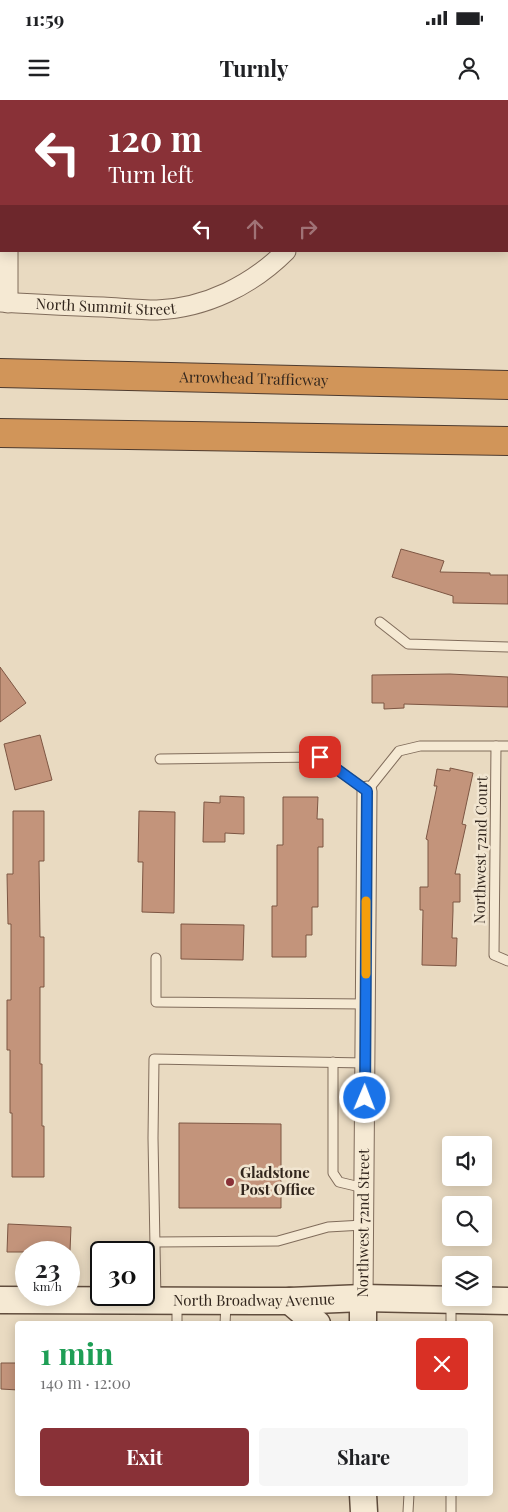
<!DOCTYPE html>
<html lang="en">
<head>
<meta charset="utf-8">
<style>
	:root { --surface:#fff; --page:#f6f6f6; --text:#202124; --muted:#757577; --accent:#893137 }
	body { margin:0; font-family:"Playfair Display",serif; background:var(--page); color:var(--text); height:100vh; display:flex; flex-direction:column; font-size:19px; white-space:nowrap }
	* { box-sizing:border-box; margin:0 }
	p { font-size:16px; color:var(--muted) }
	.icon { flex:none; width:28px; height:28px; fill:none; stroke:currentColor; stroke-width:2; stroke-linecap:round; stroke-linejoin:round }
	.map { position:relative; flex:1; overflow:hidden }
	.panel { position:absolute; left:15px; top:1221px; width:478px; height:175px; display:flex; flex-direction:column; background:var(--surface); border-radius:5px; box-shadow:0 2px 12px #0003 }
	.panel>* { flex:none }
	.top-card { position:absolute; left:0px; top:0px; width:509px; height:152px; box-shadow:0 2px 12px #0003; background:#893137; color:#fff; overflow:hidden }
	.tools { position:absolute; left:442px; top:1036px; display:grid; gap:10px }
	.tools a { display:grid; place-items:center; width:50px; height:50px; border-radius:5px; background:var(--surface); box-shadow:0 2px 12px #0003; font-size:25px }
	.speed { position:absolute; left:15px; top:1141px; display:flex; gap:10px; font-size:25px; font-weight:700; text-align:center }
	.speed>* { display:grid; place-content:center; width:65px; height:65px; border-radius:50%; background:var(--surface); box-shadow:0 2px 12px #0003; line-height:1 }
	.speed small { font-size:12px; font-weight:400 }
	.speed .limit { border:2px solid #111; border-radius:8px; background:#fff; color:#111 }
	.pin { position:absolute; display:grid; place-items:center; width:42px; height:42px; color:#fff; margin:-21px; border-radius:10px; box-shadow:0 2px 8px #0006 }
	.me { position:absolute; width:55px; margin:-28px; rotate:1deg; stroke-linejoin:round; filter:drop-shadow(0 0 4px #0008) }
	.turn { display:flex; align-items:center; gap:18px; height:105px; padding:0 25px; font-size:22px }
	.turn .icon { width:65px; height:65px; stroke-width:2.5 }
	.turn b { display:block; font-size:35px; line-height:42px }
	.lanes { display:flex; align-items:center; height:48px; padding:0 25px; background:#0003; justify-content:center; gap:25px; direction:ltr }
	.lanes .off { opacity:.35 }
	.round { display:grid; place-items:center; flex:none; width:52px; height:52px; border-radius:5px; background:var(--page) }
	.headline { display:flex; align-items:center; justify-content:space-between; height:85px; padding:0 25px }
	h1 { font-size:30px; font-weight:700; line-height:38px; color:#1e9e55 }
	.cta { display:flex; gap:10px; margin-top:auto; padding:10px 25px }
	.cta a { flex:1; height:58px; border-radius:5px; background:var(--accent); color:#fff; font-size:20px; font-weight:700; line-height:58px; text-align:center }
	.cta a+a { background:var(--page); color:var(--text) }
	.status { display:flex; justify-content:space-between; align-items:center; height:35px; padding:0 25px; background:var(--surface); direction:ltr }
	.status svg { height:14px; fill:currentColor }
	header { display:flex; justify-content:space-between; align-items:center; height:65px; padding:0 25px; background:var(--surface); font-size:22px; font-weight:700 }
	.map>svg:first-child { display:block }
	.green { fill:#c3c597 }
	.building { fill:#c3947b; stroke:#7d5643 }
	.lines { fill:none; stroke-linecap:round; stroke-linejoin:round }
	.lane-casing { stroke:#806c5b; stroke-width:11 }
	.street-casing { stroke:#806c5b; stroke-width:21 }
	.secondary-casing { stroke:#624e3e; stroke-width:29 }
	.highway-casing { stroke:#4e3b2f; stroke-width:30 }
	.lane { stroke:#f5e9d3; stroke-width:9 }
	.street { stroke:#f5e9d3; stroke-width:19 }
	.secondary { stroke:#f5e9d3; stroke-width:26 }
	.highway { stroke:#d19559; stroke-width:28 }
	.route-casing { stroke:#114b97; stroke-width:12 }
	.route { stroke:#1a73e8; stroke-width:9 }
	.slow { stroke:#f59e0b; stroke-width:9 }
	.poi-dot { fill:#893137; stroke:#f1e5d0; stroke-width:2 }
	.labels { text-anchor:middle; stroke-width:5; stroke-linejoin:round; paint-order:stroke }
	.street-label { font-size:15px; fill:#32261d; stroke:#f1e5d0 }
	.poi-label { font-size:15px; font-weight:bold; fill:#32261d; stroke:#f1e5d0; text-anchor:start }
</style>
</head>
<body>
<div class="status"><b>11:59</b><svg viewBox="0 0 49 12"><path d="M0 12V9h3v3zM5 12V6h3v6zM10 12V3h3v9zM15 12V0h3v12zM26 1h20v11H26zM47 4h2v5h-2z"/></svg></div>
<header><svg class="icon" aria-label="menu" viewBox="0 0 24 24"><path d="M4 6h16M4 12h16M4 18h16"/></svg>Turnly<svg class="icon" aria-label="person" viewBox="0 0 24 24"><circle cx="12" cy="8" r="4"/><path d="M4 21q1-7 8-7t8 7"/></svg></header>
<div class="map">
<svg width="508" height="1412" viewBox="0 0 508 1412">
	<rect width="100%" height="100%" fill="#e9dac1"/>
	<path class="green" d="M 405,0 L 508,0 L 508,76 L 508,1 L 405,1 Z"/>
	<g class="building">
		<path d="M 401,449 L 444,461 L 440,472 L 490,473 L 490,475 L 508,475 L 508,504 L 453,503 L 453,496 L 392,477 Z"/>
		<path d="M 0,567 L 26,603 L 0,622 Z"/>
		<path d="M 450,574 L 508,577 L 508,607 L 404,604 L 404,608 L 384,609 L 384,603 L 372,603 L 372,575 Z"/>
		<path d="M 40,635 L 52,680 L 15,690 L 4,644 Z"/>
		<path d="M 450,668 L 473,673 L 462,724 L 466,725 L 455,774 L 460,774 L 460,802 L 453,802 L 453,811 L 452,838 L 457,838 L 456,866 L 422,865 L 423,810 L 420,810 L 420,787 L 428,787 L 428,740 L 426,739 L 437,686 L 434,686 L 437,669 L 450,671 Z"/>
		<path d="M 220,696 L 244,697 L 244,734 L 225,733 L 225,742 L 203,742 L 204,702 L 220,703 Z"/>
		<path d="M 283,697 L 318,697 L 317,719 L 323,719 L 323,747 L 318,747 L 318,807 L 312,807 L 312,835 L 306,835 L 306,857 L 272,857 L 272,806 L 277,806 L 277,745 L 283,745 Z"/>
		<path d="M 13,711 L 44,711 L 44,761 L 39,761 L 40,837 L 44,837 L 44,887 L 40,887 L 40,964 L 42,964 L 42,1026 L 44,1026 L 44,1077 L 12,1077 L 12,1013 L 10,1013 L 10,950 L 7,950 L 7,900 L 11,900 L 11,824 L 8,824 L 7,774 L 13,774 Z"/>
		<path d="M 139,711 L 175,712 L 174,813 L 142,812 L 143,762 L 138,762 Z"/>
		<path d="M 181,824 L 244,825 L 243,860 L 181,859 Z"/>
		<path d="M 179,1023 L 281,1024 L 281,1108 L 179,1108 Z"/>
		<path d="M 8,1124 L 71,1127 L 70,1151 L 51,1150 L 51,1152 L 7,1152 Z"/>
		<path d="M 1,1263 L 18,1263 L 18,1290 L 1,1289 Z"/>
	</g>
	<g class="lines">
		<g class="lane-casing">
			<g id="lane">
				<path d="M 380,522 L 408,544 L 508,547"/>
				<path d="M 496,646 L 494,855 L 508,861"/>
				<path d="M 160,659 L 320,657 L 367,691 L 399,651 L 420,646 L 508,646"/>
				<path d="M 156,858 L 156,902 L 366,904"/>
				<path d="M 333,962 L 333,1073 L 339,1082 L 364,1088"/>
				<path d="M 155,1142 L 278,1141 L 328,1127 L 363,1125"/>
				<path d="M 156,1200 L 153,1038 L 154,959 L 365,963"/>
				<path d="M 177,1224 L 177,1202"/>
				<path d="M 225,1224 L 226,1204"/>
				<path d="M 451,1224 L 451,1203"/>
				<path d="M 408,1412 L 409,1394"/>
				<path d="M 451,1412 L 451,1394"/>
			</g>
		</g>
		<g class="street-casing">
			<g id="street">
				<path d="M 380,1 L 380,0"/>
				<path d="M 0,39 L 1,44"/>
				<path id="s1" d="M 0,202 C 34,204 69,206 103,207 C 121,208 139,210 157,210 C 206,208 252,185 286,151"/>
				<path d="M 8,203 L 8,151"/>
				<path id="s2" d="M 363,1198 L 367,691"/>
			</g>
		</g>
		<g class="secondary-casing">
			<g id="secondary">
				<path d="M 363,1198 L 363,1224"/>
				<path id="s3" d="M 0,1200 L 290,1201 L 363,1198 L 508,1201"/>
				<path d="M 290,1201 L 317,1224"/>
				<path d="M 363,1394 L 364,1412"/>
			</g>
		</g>
		<g class="highway-casing">
			<g id="highway">
				<path id="s4" d="M 0,273 L 508,285"/>
				<path d="M 0,333 L 508,341"/>
			</g>
		</g>
		<use href="#lane" class="lane"/>
		<use href="#street" class="street"/>
		<use href="#secondary" class="secondary"/>
		<use href="#highway" class="highway"/>
	</g>
	<g class="lines">
		<g class="route-casing">
			<path id="route" d="M 320,657 L 367,691 L 365,998"/>
		</g>
		<use href="#route" class="route"/>
		<path class="slow" d="M 366,874 L 366,801"/>
	</g>
	<circle class="poi-dot" cx="230" cy="1082" r="5"/>
	<g class="labels">
		<g class="street-label">
			<text dy="5" stroke="none"><textPath href="#s1" startOffset="106">North Summit Street</textPath></text>
			<text dy="5" stroke="none"><textPath href="#s4" startOffset="254">Arrowhead Trafficway</textPath></text>
			<text transform="translate(481 750) rotate(-89)" y="5">Northwest 72nd Court</text>
			<text dy="5" stroke="none"><textPath href="#s2" startOffset="75">Northwest 72nd Street</textPath></text>
			<text dy="5" stroke="none"><textPath href="#s3" startOffset="254">North Broadway Avenue</textPath></text>
		</g>
		<g class="poi-label">
			<text x="240" y="1078">Gladstone<tspan x="240" dy="17">Post Office</tspan></text>
		</g>
	</g>
</svg>
<div class="tools">
<a><svg class="icon" aria-label="sound" viewBox="0 0 24 24"><path d="M4 9h4l5-4v14l-5-4H4zM17 9q2 3 0 6"/></svg></a>
<a><svg class="icon" aria-label="search" viewBox="0 0 24 24"><circle cx="10" cy="10" r="6"/><path d="M15 15l6 6"/></svg></a>
<a><svg class="icon" aria-label="layers" viewBox="0 0 24 24"><path d="M12 4l9 5-9 5-9-5zM3 14l9 5 9-5"/></svg></a>
</div>
<div class="speed"><div>23<small>km/h</small></div><div class="limit">30</div></div>
<div class="pin" style="left:320px;top:657px;background:#d93025"><svg class="icon" aria-label="arrive" viewBox="0 0 24 24"><path d="M6 21V4h12l-3 4 3 4H6"/></svg></div>
<svg class="me" style="left:365px;top:998px" viewBox="-20 -20 40 40"><circle r="17" fill="#1a73e8" stroke="#fff" stroke-width="3"/><path d="M0-11L8 9 0 5-8 9z" fill="#fff"/></svg>
<div class="top-card">
<div class="turn"><svg class="icon" aria-label="left" viewBox="0 0 24 24"><path d="M17 20v-9H6M10 6l-5 5 5 5"/></svg><div><b>120 m</b>Turn left</div></div>
<div class="lanes"><svg class="icon" aria-label="left" viewBox="0 0 24 24"><path d="M17 20v-9H6M10 6l-5 5 5 5"/></svg><svg class="icon off" aria-label="ahead" viewBox="0 0 24 24"><path d="M12 20V5M6 11l6-6 6 6"/></svg><svg class="icon off" aria-label="right" viewBox="0 0 24 24"><path d="M7 20v-9h11M14 6l5 5-5 5"/></svg></div>
</div>
<section class="panel">
<div class="headline"><div><h1>1 min</h1><p>140 m · 12:00</p></div><a class="round" style="background:#d93025;color:#fff"><svg class="icon" aria-label="close" viewBox="0 0 24 24"><path d="M6 6l12 12M18 6L6 18"/></svg></a></div>
<div class="cta"><a>Exit</a><a>Share</a></div>
</section>
</div>
</body>
</html>
